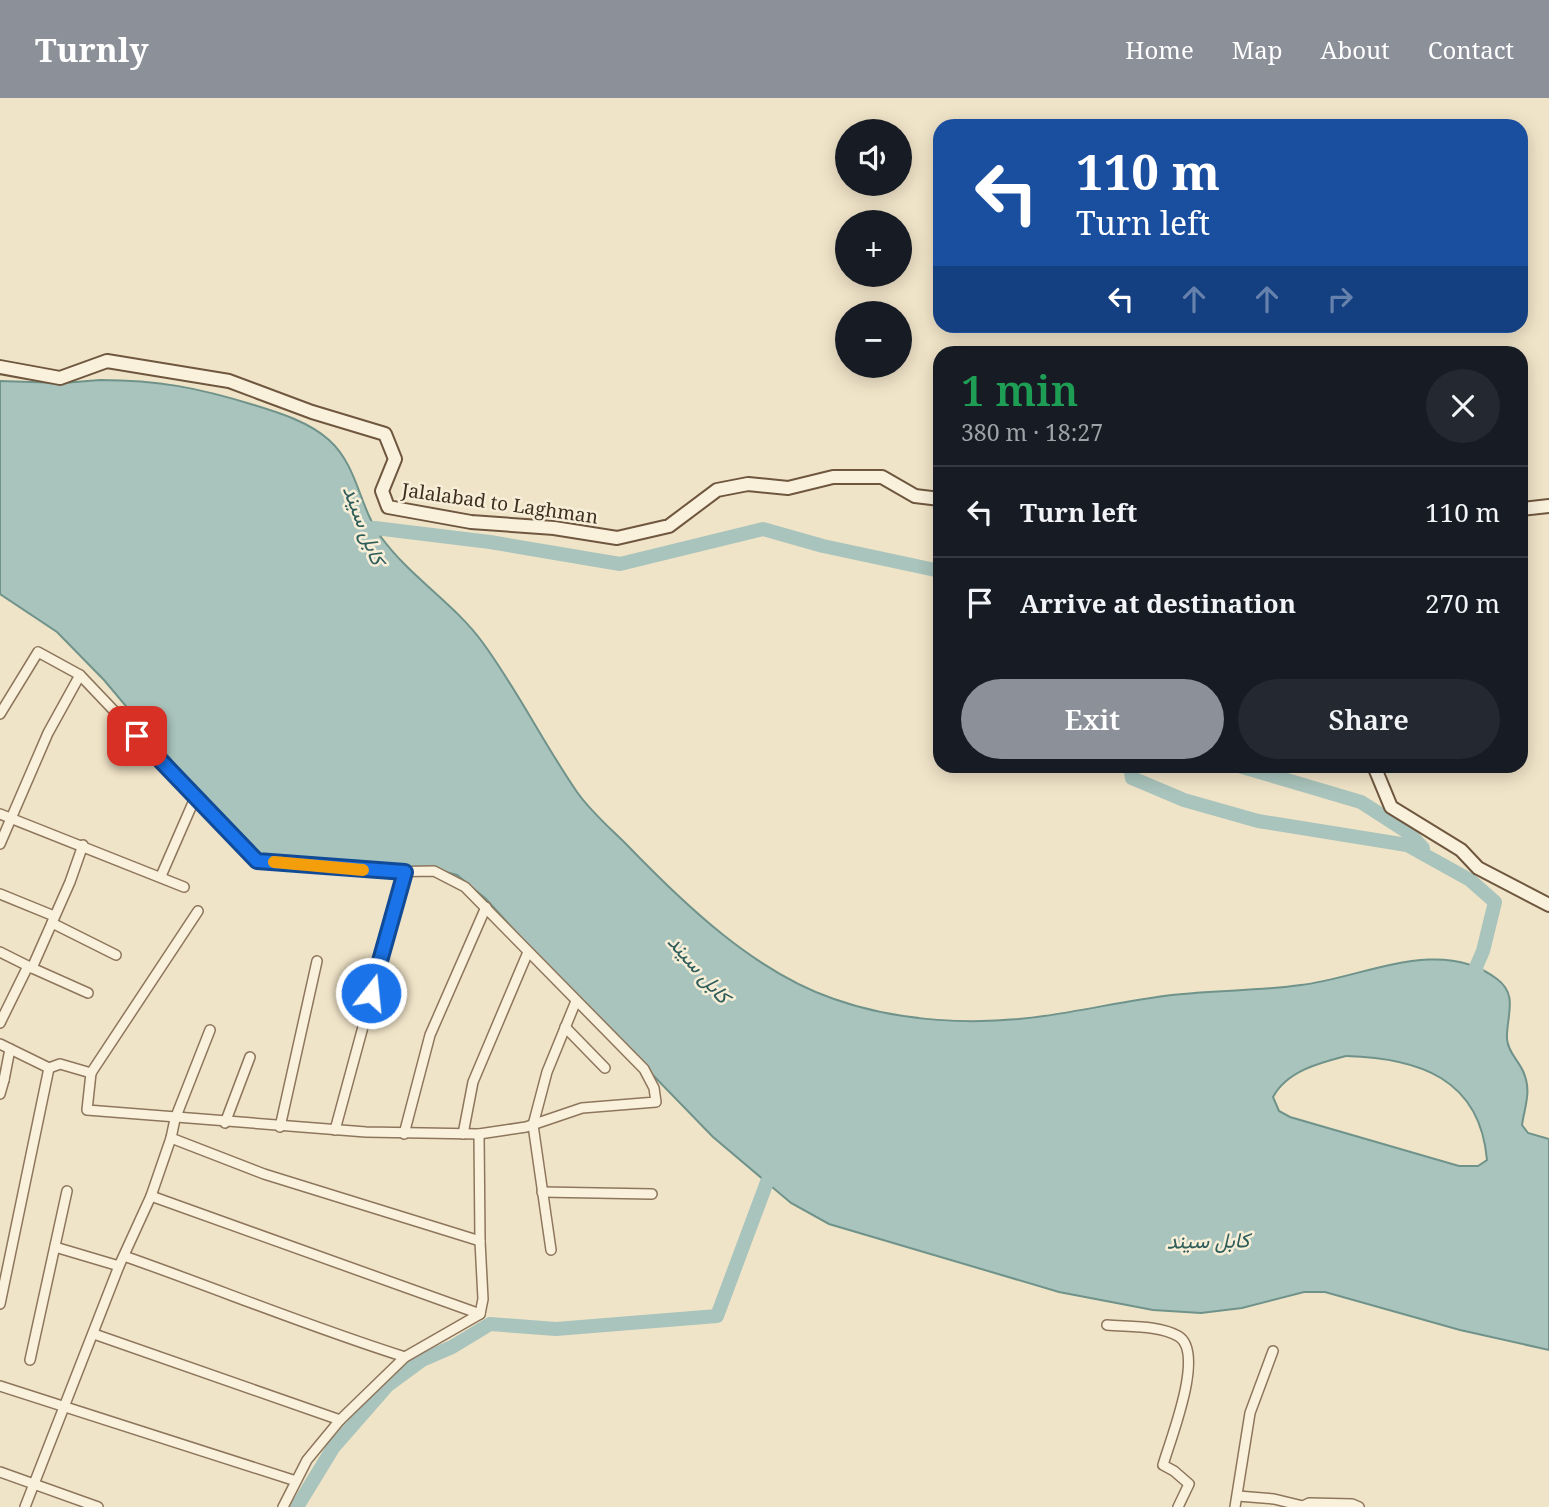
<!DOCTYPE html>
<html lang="en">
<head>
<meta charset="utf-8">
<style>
	:root { --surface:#171b24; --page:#242831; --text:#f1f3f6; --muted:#9ea1a6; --line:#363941; --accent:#8c9099 }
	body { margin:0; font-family:"Noto Serif",Vazirmatn,serif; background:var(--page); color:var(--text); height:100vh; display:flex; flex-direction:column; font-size:26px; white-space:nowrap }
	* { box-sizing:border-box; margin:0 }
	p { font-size:23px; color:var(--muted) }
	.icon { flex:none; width:38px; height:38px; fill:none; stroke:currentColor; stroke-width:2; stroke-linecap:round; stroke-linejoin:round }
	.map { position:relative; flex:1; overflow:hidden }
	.side { position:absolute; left:933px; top:248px; width:595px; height:427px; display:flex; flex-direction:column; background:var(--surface); border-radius:21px; box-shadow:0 4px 18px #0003 }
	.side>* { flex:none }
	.banner { position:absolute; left:933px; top:21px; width:595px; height:214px; border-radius:21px; box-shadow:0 4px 18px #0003; background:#1a4fa0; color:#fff; overflow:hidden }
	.fabs { position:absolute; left:835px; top:21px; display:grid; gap:14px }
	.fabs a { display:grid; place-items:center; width:77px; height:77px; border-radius:50%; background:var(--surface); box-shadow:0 4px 18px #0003; font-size:35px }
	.pin { position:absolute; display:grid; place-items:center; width:60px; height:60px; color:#fff; margin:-30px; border-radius:14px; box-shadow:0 4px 10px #0006 }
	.me { position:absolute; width:77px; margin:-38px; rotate:16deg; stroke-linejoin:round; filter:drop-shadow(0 0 5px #0008) }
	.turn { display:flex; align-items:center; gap:24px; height:147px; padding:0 28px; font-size:32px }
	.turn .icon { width:91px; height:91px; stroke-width:2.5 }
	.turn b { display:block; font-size:49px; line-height:60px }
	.lanes { display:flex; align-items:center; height:66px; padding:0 28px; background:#0003; justify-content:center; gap:35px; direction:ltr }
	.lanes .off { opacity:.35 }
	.round { display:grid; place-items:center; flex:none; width:74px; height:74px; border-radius:37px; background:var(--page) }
	.head { display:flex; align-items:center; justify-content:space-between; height:119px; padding:0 28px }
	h1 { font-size:42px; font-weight:600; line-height:52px; color:#1e9e55 }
	.cta { display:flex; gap:14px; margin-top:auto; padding:14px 28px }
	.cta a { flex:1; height:80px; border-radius:42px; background:var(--accent); color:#fff; font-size:28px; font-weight:600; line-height:80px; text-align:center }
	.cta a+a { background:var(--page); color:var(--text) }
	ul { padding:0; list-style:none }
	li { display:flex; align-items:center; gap:21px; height:91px; padding:0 28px; border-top:2px solid var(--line) }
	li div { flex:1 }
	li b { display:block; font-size:26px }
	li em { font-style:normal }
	header { display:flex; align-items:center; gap:42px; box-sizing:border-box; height:98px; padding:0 35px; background:var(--accent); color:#fff }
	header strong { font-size:33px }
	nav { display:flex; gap:38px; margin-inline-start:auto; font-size:24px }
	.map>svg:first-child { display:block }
	.water { fill:#a9c4bc; stroke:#6f938a; stroke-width:2; fill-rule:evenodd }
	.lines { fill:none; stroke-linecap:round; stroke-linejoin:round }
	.river { stroke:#a9c4bc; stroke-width:14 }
	.street-casing { stroke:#8d765c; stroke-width:12 }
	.secondary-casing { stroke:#6f573f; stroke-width:16 }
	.street { stroke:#faf1dc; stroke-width:9 }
	.secondary { stroke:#faf1dc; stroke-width:12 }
	.route-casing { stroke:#114b97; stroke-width:18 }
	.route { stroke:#1a73e8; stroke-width:12 }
	.slow { stroke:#f59e0b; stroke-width:12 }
	.labels { text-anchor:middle; stroke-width:5; stroke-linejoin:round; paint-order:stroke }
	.street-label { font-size:19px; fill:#3d2e20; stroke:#f7eed8 }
	.water-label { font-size:21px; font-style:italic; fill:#2f5d5a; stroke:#f7eed8 }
</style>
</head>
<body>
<header>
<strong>Turnly</strong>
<nav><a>Home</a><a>Map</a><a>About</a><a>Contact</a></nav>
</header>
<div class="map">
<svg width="1549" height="1409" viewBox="0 0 1549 1409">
	<rect width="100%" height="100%" fill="#f0e4c8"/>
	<path class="water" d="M 100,282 C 159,282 199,290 254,307 C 280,315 309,324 329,342 C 358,368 359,409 381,439 C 411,480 454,505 483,545 C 518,593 544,646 577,694 C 591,714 611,731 628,748 C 685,807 755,874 834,901 C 899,924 976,928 1044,918 C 1087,912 1129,902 1172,897 C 1215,892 1258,893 1301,887 C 1362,880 1440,837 1497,881 C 1519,897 1506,919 1507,941 C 1508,954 1518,962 1523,973 C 1532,993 1525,1007 1522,1027 L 1528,1035 L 1549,1041 L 1549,1252 L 1460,1232 L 1325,1194 L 1304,1194 L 1242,1210 L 1201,1215 L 1153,1212 L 1059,1194 L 829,1126 L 791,1105 L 713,1039 L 545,866 L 486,801 L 457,777 L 426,769 L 376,769 L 257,759 L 247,752 L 104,582 L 57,534 L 0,496 L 0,283 L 63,285 ZM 1346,958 C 1418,960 1480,980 1487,1062 L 1478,1068 L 1459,1068 L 1290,1019 L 1279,1013 L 1273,999 C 1287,973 1319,965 1346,958 Z"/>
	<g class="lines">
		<g class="river">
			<path d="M 356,431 L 375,430 L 490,444 L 620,466 L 763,431 L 823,448 L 940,473"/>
			<path d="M 1130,668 L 1132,680 L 1184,702 L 1258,723 L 1407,747 L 1470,782 L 1495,804 L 1483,853 L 1476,869 L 1479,885"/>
			<path d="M 1239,668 L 1361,704 L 1409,735 L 1423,750"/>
			<path d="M 297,1409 L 333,1350 L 388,1287 L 422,1262 L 452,1249 L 490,1226 L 556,1231 L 717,1218 L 767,1084 L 782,1075"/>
		</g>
		<g class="street-casing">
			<g id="street">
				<path d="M 0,616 L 38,554 L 80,577 L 257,763 L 379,774 L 434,773 L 465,789 L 644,971 L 654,990 L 656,1004 L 582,1010 L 526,1029 L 479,1036 L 366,1034 L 87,1012 L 91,975 L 60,966 L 49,970 L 0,946"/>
				<path d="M 0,716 L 184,789"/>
				<path d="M 0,746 L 48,635 L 80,577"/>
				<path d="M 161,778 L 195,700"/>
				<path d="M 0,796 L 54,818"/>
				<path d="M 52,825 L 116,857"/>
				<path d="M 0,854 L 28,868"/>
				<path d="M 32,870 L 88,895"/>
				<path d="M 0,925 L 28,868 L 32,870 L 70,784 L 83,747"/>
				<path d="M 565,929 L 605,970"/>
				<path d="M 91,975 L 198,813"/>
				<path d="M 0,983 L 4,982 L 10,951"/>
				<path d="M 0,996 L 4,982"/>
				<path d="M 225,1025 L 250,959"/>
				<path d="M 280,1029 L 317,863"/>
				<path d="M 335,1032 L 405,774"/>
				<path d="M 404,1036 L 430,937 L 486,809"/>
				<path d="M 463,1036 L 473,984 L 528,854"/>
				<path d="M 171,1040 L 264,1076 L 480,1143"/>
				<path d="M 542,1094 L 652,1096"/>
				<path d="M 151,1098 L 480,1216"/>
				<path d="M 55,1149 L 119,1168"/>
				<path d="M 551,1152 L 533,1027 L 547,974 L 576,903"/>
				<path d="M 124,1158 C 218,1191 310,1229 405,1259"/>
				<path d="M 0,1206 L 49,970"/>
				<path d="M 1107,1227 C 1128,1229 1159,1227 1178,1238 C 1206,1254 1170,1342 1163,1367 L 1174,1373 L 1189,1386 L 1178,1409"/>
				<path d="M 94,1236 L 340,1322"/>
				<path d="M 30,1262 L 67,1093"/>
				<path d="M 0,1288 L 296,1383"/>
				<path d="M 0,1374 L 98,1409"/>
				<path d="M 1238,1398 L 1274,1401 L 1303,1408 L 1309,1405 L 1352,1406 L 1359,1409"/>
				<path d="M 25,1409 L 119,1168 L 151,1098 L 171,1040 L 175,1021 L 210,932"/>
				<path d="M 283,1409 L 307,1362 L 340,1322 L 405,1259 L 480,1216 L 483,1201 L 480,1143 L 479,1036"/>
				<path d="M 1235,1409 L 1250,1315 L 1273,1253"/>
			</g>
		</g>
		<g class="secondary-casing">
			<g id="secondary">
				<path d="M 0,269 L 60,280 L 107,263 L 229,283 L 312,314 L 385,336 L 395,361 L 382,393 L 388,409 L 471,424 L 554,430 L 617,440 L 669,428 L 717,392 L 748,386 L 788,390 L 833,379 L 882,379 L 915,398 L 940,401"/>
				<path d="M 1521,411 L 1549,408"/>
				<path d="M 1374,668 L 1391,709 L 1461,752 L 1478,770 L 1549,807"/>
			</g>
		</g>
		<use href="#street" class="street"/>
		<use href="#secondary" class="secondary"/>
	</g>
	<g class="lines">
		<g class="route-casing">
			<path id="route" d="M 137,638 L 257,763 L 405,774 L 371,895"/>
		</g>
		<use href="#route" class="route"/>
		<path class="slow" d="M 274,764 L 363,772"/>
	</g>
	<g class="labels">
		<g class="street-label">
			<text transform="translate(500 405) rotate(8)" y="7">Jalalabad to Laghman</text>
		</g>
		<g class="water-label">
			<text transform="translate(364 427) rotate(69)" y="7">کابل سيند</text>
			<text transform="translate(699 871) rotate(49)" y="7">کابل سيند</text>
			<text transform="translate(1208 1143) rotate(-1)" y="7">کابل سيند</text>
		</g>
	</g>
</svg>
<div class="fabs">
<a><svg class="icon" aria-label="sound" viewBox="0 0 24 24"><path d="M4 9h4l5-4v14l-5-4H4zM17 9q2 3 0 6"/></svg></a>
<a>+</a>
<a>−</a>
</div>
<div class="pin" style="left:137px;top:638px;background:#d93025"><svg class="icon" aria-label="arrive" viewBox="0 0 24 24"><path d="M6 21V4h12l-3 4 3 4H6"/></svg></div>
<svg class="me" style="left:371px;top:895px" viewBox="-20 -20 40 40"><circle r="17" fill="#1a73e8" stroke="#fff" stroke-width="3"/><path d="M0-11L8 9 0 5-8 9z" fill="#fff"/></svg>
<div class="banner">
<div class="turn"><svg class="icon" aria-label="left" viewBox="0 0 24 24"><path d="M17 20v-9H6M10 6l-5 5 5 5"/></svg><div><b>110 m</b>Turn left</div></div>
<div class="lanes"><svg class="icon" aria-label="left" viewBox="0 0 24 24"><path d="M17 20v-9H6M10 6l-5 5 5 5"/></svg><svg class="icon off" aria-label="ahead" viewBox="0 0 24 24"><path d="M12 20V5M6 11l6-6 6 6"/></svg><svg class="icon off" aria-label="ahead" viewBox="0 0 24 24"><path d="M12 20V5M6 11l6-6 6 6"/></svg><svg class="icon off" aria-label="right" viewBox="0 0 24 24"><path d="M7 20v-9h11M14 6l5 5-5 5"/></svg></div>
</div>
<section class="side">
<div class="head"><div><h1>1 min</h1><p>380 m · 18:27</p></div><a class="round"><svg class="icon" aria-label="close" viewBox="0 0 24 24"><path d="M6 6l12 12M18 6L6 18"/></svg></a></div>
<ul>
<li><svg class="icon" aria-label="left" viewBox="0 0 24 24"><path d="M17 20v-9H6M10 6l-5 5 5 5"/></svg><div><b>Turn left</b></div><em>110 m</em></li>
<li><svg class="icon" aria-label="arrive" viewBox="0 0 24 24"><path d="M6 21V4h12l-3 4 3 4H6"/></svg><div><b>Arrive at destination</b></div><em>270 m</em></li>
</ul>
<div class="cta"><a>Exit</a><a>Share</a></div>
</section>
</div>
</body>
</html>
